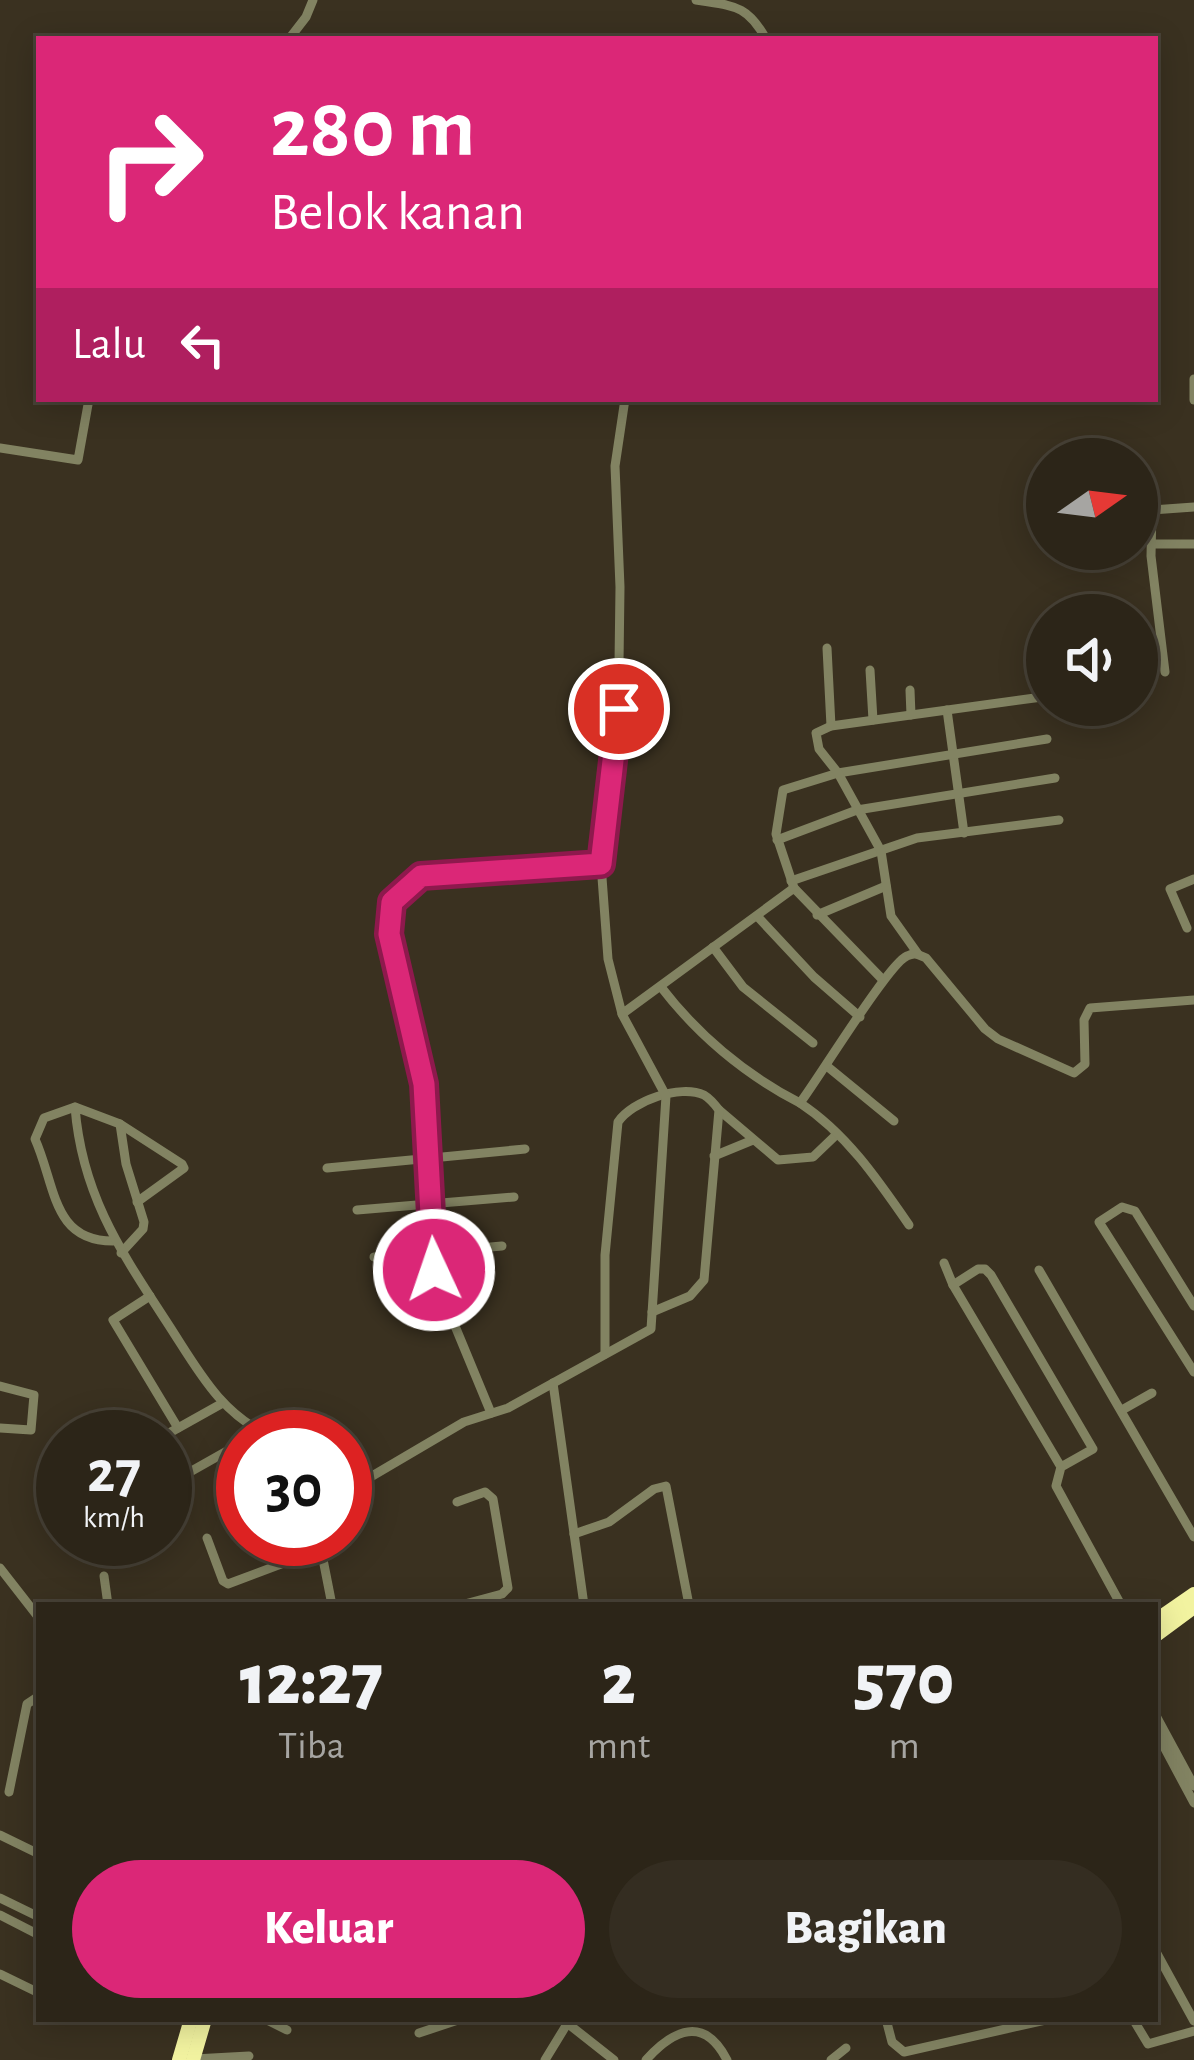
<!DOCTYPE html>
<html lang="id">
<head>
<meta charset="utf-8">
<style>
	:root { --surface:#2c2518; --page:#342d21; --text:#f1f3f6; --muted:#a6a5a2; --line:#484237; --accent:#db2777 }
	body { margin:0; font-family:"Alegreya Sans",sans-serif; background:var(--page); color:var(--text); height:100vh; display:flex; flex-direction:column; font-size:45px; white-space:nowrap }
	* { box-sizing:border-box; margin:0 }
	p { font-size:39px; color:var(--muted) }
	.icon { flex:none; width:66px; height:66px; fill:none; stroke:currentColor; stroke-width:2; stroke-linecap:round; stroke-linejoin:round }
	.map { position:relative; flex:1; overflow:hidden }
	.side { position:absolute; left:36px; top:1602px; width:1122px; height:420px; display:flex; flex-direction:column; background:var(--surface); border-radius:0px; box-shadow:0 6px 30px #0003,0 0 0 3px var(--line) }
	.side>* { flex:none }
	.guide { position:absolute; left:36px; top:36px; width:1122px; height:366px; border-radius:0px; box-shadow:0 6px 30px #0003,0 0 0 3px var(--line); background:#db2777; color:#fff; overflow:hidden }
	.needle { width:78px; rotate:76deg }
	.fabs { position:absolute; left:1026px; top:438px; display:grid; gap:24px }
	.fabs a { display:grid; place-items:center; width:132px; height:132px; border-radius:50%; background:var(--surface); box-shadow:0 6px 30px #0003,0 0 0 3px var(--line); font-size:60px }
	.speed { position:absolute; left:36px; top:1410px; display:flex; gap:24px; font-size:60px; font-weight:700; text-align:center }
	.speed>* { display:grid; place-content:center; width:156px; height:156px; border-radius:50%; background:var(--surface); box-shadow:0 6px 30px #0003,0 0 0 3px var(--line); line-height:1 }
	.speed small { font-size:30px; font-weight:400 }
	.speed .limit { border:18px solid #d22; background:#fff; color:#111 }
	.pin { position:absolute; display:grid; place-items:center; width:102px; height:102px; color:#fff; margin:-51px; border:6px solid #fff; border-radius:50%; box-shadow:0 3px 12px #0007 }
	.me { position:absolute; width:132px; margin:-66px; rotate:357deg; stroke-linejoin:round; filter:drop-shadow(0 0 9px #0008) }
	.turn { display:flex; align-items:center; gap:42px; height:252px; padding:0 36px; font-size:54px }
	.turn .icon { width:156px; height:156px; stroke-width:2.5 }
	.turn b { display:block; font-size:84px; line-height:102px }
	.then { display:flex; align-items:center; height:114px; padding:0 36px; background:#0003; gap:24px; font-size:45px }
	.eta { display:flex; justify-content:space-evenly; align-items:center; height:204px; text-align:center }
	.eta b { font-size:72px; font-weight:800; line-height:84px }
	.cta { display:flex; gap:24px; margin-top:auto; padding:24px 36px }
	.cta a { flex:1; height:138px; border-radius:72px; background:var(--accent); color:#fff; font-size:48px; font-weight:800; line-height:138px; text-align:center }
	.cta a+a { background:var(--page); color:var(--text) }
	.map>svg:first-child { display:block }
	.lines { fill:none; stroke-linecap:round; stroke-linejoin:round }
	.minor { stroke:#828362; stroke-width:9 }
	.highway { stroke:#f2f3a0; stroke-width:14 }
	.route-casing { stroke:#8e194d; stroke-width:30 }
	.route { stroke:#db2777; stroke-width:21 }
</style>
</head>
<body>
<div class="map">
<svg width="1194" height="2060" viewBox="0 0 1194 2060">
	<rect width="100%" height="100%" fill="#3a3120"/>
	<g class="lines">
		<g class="minor">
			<path d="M 696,0 C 733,6 747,4 766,39"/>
			<path d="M 289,39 L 306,17 L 313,0"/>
			<path d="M 1194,379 L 1194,400"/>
			<path d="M 625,399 L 615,466 L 620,587 L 618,739 L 601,864 L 608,959 L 622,1014 L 794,888 L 883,980"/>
			<path d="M 0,448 L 78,460 L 89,399"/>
			<path d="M 1151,544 L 1194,544"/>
			<path d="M 827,648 L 831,726"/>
			<path d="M 870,670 L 873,720"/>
			<path d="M 1165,672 L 1151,556 L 1152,510 L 1194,507"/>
			<path d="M 910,690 L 911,715"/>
			<path d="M 947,710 L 964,833"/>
			<path d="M 777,840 L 857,810 L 1055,778"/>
			<path d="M 791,881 L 917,838 L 1059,820"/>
			<path d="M 794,888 L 776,834 L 783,790 L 838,773 L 1047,739"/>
			<path d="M 817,915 L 886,886"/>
			<path d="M 757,916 L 814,977 L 860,1017"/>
			<path d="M 1187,928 L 1170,889 L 1194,879"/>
			<path d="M 713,947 L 743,987 L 813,1043"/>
			<path d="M 918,954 L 891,916 L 881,851 L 838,773 L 819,749 L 816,733 L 831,726 L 1042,697"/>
			<path d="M 661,987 C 698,1035 746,1075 800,1103"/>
			<path d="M 828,1067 L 894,1121"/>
			<path d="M 75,1107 L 44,1118 L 35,1139 C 56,1186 52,1241 113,1241"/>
			<path d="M 719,1110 L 778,1160 L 813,1157 L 837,1134"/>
			<path d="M 120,1124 L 126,1164 L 144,1222 L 143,1229 L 121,1253"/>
			<path d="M 714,1156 L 753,1140"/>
			<path d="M 327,1168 L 525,1149"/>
			<path d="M 137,1202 L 184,1168 L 182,1164 L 120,1124 L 75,1107 C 82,1196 122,1253 168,1324 C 198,1370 220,1414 272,1437"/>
			<path d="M 357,1210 L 514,1197"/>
			<path d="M 909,1225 C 878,1180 846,1133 800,1103 C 819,1078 889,963 907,956 C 916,952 918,955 926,958 L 985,1029 L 998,1039 L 1074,1073 L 1085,1064 L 1084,1020 L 1090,1008 L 1194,1000"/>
			<path d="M 374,1257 L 502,1246"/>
			<path d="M 944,1263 L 953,1285"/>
			<path d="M 1039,1270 L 1194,1537"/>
			<path d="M 150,1296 L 113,1320 L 178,1428"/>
			<path d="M 1194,1306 L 1135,1211 L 1122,1207 L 1099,1222 L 1194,1372"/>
			<path d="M 605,1354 L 605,1255 L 618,1122 C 632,1101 680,1084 704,1095 C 709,1098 716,1106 719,1110 L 704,1280 L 690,1296 L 652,1312"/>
			<path d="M 553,1383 L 584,1605"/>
			<path d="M 0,1386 L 34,1395 L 31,1430 L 0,1428"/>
			<path d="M 1122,1410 L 1152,1393"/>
			<path d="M 491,1413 L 436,1280 L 425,1084 L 417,1064 L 389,934 L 392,902 L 421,876 L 601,864"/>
			<path d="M 162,1437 L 221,1404"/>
			<path d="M 1061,1467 L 1093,1449 L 991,1275 L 985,1269 L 978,1269 L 953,1285 L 1061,1467 L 1056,1486 L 1121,1605"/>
			<path d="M 165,1486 L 243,1442"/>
			<path d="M 345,1492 L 464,1422 L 508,1408 L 651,1329 L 666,1096 L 622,1014"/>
			<path d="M 457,1502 L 485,1492 L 493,1499 L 508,1588 L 502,1594 L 461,1605"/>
			<path d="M 574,1534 L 609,1522 L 654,1489 L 666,1486 L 689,1605"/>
			<path d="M 207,1538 L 223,1581 L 228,1584 L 321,1549"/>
			<path d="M 319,1539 L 332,1605"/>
			<path d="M 0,1568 L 39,1618"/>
			<path d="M 104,1576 L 108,1605"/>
			<path d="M 1155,1714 L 1194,1786"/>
			<path d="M 1155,1730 L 1194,1803"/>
			<path d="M 9,1792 L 27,1704 L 39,1696"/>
			<path d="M 0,1835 L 39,1854"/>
			<path d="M 0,1898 L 39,1917"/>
			<path d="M 0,1915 L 39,1935"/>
			<path d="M 1155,1950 L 1194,2021"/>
			<path d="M 0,1974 L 39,1993"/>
			<path d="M 265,2019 L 287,2030"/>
			<path d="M 562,2019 L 614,2060"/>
			<path d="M 886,2019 L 892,2042 L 904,2052 L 1050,2019"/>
			<path d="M 1133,2019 L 1148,2044 L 1194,2031"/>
			<path d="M 419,2033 L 461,2019"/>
			<path d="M 194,2059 L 249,2056"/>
			<path d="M 545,2060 L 567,2024"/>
			<path d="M 646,2060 C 673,2030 704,2015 727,2060"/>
			<path d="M 831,2060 L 846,2048"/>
		</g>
		<g class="highway">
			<path d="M 1155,1621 L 1194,1594"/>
			<path d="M 1155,1636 L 1194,1607"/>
			<path d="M 179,2060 L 191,2019"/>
			<path d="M 193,2060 L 205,2019"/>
		</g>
	</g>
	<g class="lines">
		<g class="route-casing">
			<path id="route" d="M 434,1270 L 424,1084 L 389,934 L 392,902 L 421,876 L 601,864 L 619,709"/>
		</g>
		<use href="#route" class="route"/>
	</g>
</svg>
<div class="fabs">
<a><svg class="needle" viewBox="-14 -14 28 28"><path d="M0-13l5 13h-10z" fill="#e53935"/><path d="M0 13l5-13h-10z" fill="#a6a5a2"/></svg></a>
<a><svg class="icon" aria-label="sound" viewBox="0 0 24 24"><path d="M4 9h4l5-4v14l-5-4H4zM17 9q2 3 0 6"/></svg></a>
</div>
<div class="speed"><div>27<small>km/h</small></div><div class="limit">30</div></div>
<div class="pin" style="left:619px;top:709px;background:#d93025"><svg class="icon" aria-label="arrive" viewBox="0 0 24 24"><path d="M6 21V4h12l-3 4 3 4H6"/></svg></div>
<svg class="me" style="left:434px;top:1270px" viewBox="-20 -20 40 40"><circle r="17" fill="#db2777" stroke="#fff" stroke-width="3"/><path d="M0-11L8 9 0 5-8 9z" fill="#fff"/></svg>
<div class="guide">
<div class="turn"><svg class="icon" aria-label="right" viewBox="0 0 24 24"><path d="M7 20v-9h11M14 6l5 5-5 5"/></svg><div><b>280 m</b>Belok kanan</div></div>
<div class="then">Lalu<svg class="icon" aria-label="left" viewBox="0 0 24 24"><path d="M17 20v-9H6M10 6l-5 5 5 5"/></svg></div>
</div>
<section class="side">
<div class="eta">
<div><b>12:27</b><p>Tiba</p></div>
<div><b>2</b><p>mnt</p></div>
<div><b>570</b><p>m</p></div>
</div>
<div class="cta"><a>Keluar</a><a>Bagikan</a></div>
</section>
</div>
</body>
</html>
